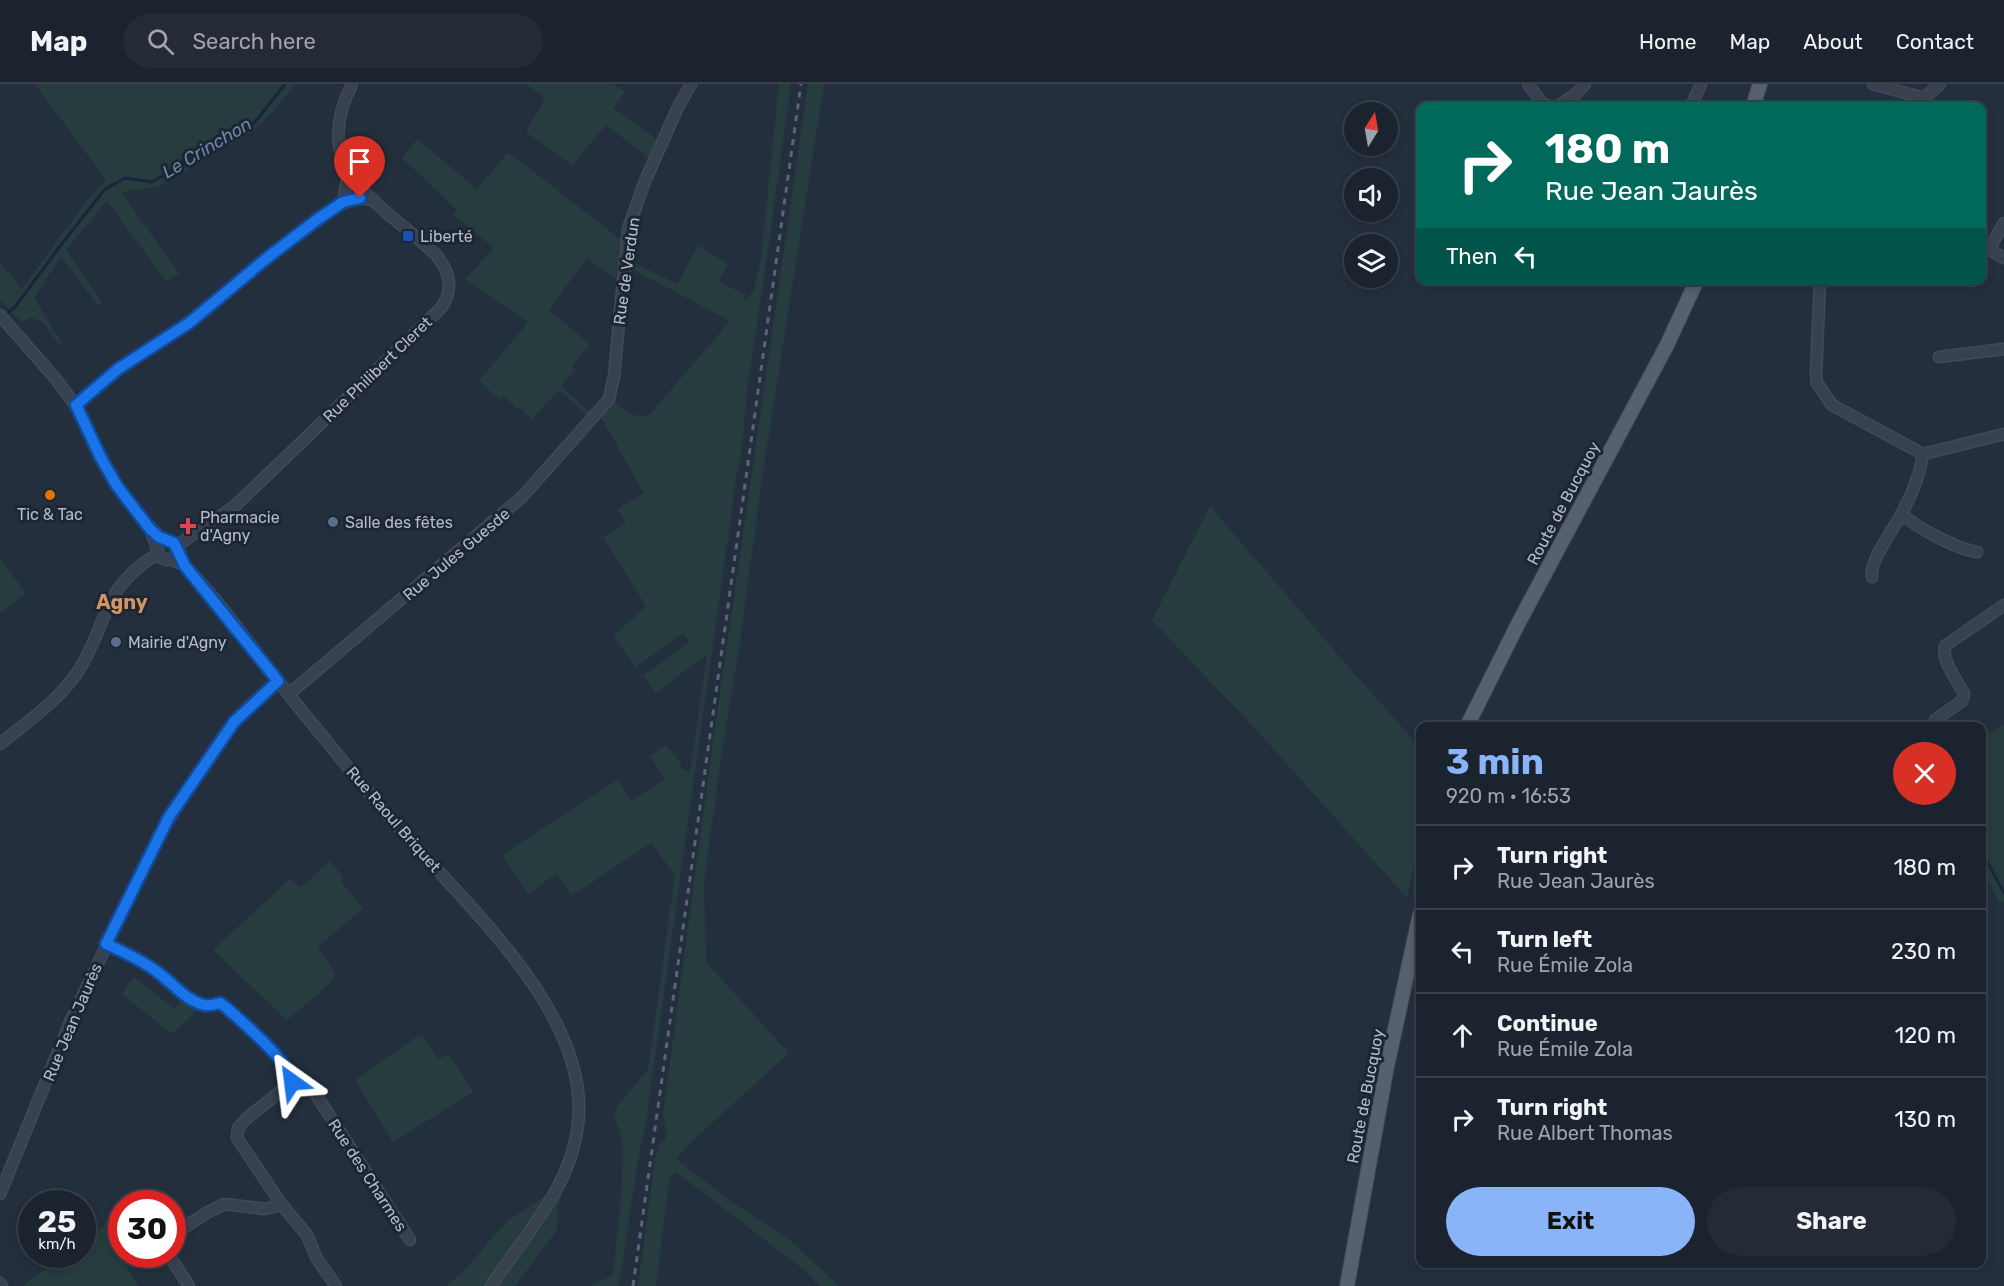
<!DOCTYPE html>
<html lang="en">
<head>
<meta charset="utf-8">
<style>
	:root { --surface:#1b232e; --page:#242b36; --text:#f1f3f6; --muted:#a0a4aa; --line:#39404a; --accent:#8ab4f8 }
	body { margin:0; font-family:Rubik,sans-serif; background:var(--page); color:var(--text); height:100vh; display:flex; flex-direction:column; font-size:22px; white-space:nowrap }
	* { box-sizing:border-box; margin:0 }
	p { font-size:20px; color:var(--muted) }
	.icon { flex:none; width:33px; height:33px; fill:none; stroke:currentColor; stroke-width:2; stroke-linecap:round; stroke-linejoin:round }
	.map { position:relative; flex:1; overflow:hidden }
	.sheet { position:absolute; left:1416px; top:638px; width:570px; height:546px; display:flex; flex-direction:column; background:var(--surface); border-radius:12px; box-shadow:0 3px 9px #0003,0 0 0 2px var(--line) }
	.sheet>* { flex:none }
	.banner { position:absolute; left:1416px; top:18px; width:570px; height:183px; border-radius:12px; box-shadow:0 3px 9px #0003,0 0 0 2px var(--line); background:#00695c; color:#fff; overflow:hidden }
	.needle { width:39px; rotate:11deg }
	.fabs { position:absolute; left:1344px; top:18px; display:grid; gap:12px }
	.fabs a { display:grid; place-items:center; width:54px; height:54px; border-radius:50%; background:var(--surface); box-shadow:0 3px 9px #0003,0 0 0 2px var(--line); font-size:30px }
	.speed { position:absolute; left:18px; top:1106px; display:flex; gap:12px; font-size:30px; font-weight:700; text-align:center }
	.speed>* { display:grid; place-content:center; width:78px; height:78px; border-radius:50%; background:var(--surface); box-shadow:0 3px 9px #0003,0 0 0 2px var(--line); line-height:1 }
	.speed small { font-size:15px; font-weight:400 }
	.speed .limit { border:9px solid #d22; background:#fff; color:#111 }
	.pin { position:absolute; display:grid; place-items:center; width:51px; height:51px; color:#fff; margin:-62px -26px; border-radius:50% 50% 50% 0; rotate:-45deg; box-shadow:0 0 6px #0007 }
	.pin .icon { rotate:45deg }
	.me { position:absolute; width:66px; margin:-33px; rotate:329deg; stroke-linejoin:round; filter:drop-shadow(0 0 4px #0008) }
	.turn { display:flex; align-items:center; gap:21px; height:126px; padding:0 30px; font-size:27px }
	.turn .icon { width:78px; height:78px; stroke-width:2.5 }
	.turn b { display:block; font-size:42px; line-height:51px }
	.then { display:flex; align-items:center; height:57px; padding:0 30px; background:#0003; gap:12px; font-size:22px }
	.round { display:grid; place-items:center; flex:none; width:63px; height:63px; border-radius:32px; background:var(--page) }
	.overview { display:flex; align-items:center; justify-content:space-between; height:102px; padding:0 30px }
	h1 { font-size:36px; font-weight:700; line-height:45px; color:var(--accent) }
	.cta { display:flex; gap:12px; margin-top:auto; padding:12px 30px }
	.cta a { flex:1; height:69px; border-radius:36px; background:var(--accent); color:#111; font-size:24px; font-weight:700; line-height:69px; text-align:center }
	.cta a+a { background:var(--page); color:var(--text) }
	ul { padding:0; list-style:none }
	li { display:flex; align-items:center; gap:18px; height:84px; padding:0 30px; border-top:2px solid var(--line) }
	li div { flex:1 }
	li b { display:block; font-size:22px }
	li em { font-style:normal }
	header { display:flex; align-items:center; gap:36px; box-sizing:border-box; height:84px; padding:0 30px; background:var(--surface); border-bottom:2px solid var(--line) }
	header strong { font-size:28px }
	nav { display:flex; gap:33px; margin-inline-start:auto; font-size:21px }
	.search { width:420px; height:54px; background:var(--page); display:flex; align-items:center; gap:15px; box-sizing:border-box; padding:0 21px; border-radius:33px; color:var(--muted); font-size:22px }
	.map>svg:first-child { display:block }
	.green { fill:#263c3f }
	.lines { fill:none; stroke-linecap:round; stroke-linejoin:round }
	.stream { stroke:#17263c; stroke-width:3 }
	.minor-casing { stroke:#414a57; stroke-width:13 }
	.major-casing { stroke:#414a57; stroke-width:16 }
	.minor { stroke:#38414e; stroke-width:10 }
	.major { stroke:#56606e; stroke-width:14 }
	.rail { stroke:#5a6575; stroke-width:3; stroke-dasharray:6 6; stroke-linecap:butt }
	.route-casing { stroke:#114b97; stroke-width:15 }
	.route { stroke:#1a73e8; stroke-width:10 }
	.transit-dot { fill:#1a4fb4; stroke:#1d2633; stroke-width:2 }
	.food-dot { fill:#e8710a; stroke:#1d2633; stroke-width:2 }
	.service-dot { fill:#5c6f8a; stroke:#1d2633; stroke-width:2 }
	.health-dot { fill:#e0444e; stroke:#1d2633; stroke-width:2 }
	.labels { text-anchor:middle; stroke-width:6; stroke-linejoin:round; paint-order:stroke }
	.poi-label { font-size:16px; fill:#b4bcc9; stroke:#1d2633; text-anchor:start }
	.street-label { font-size:16px; fill:#b4bcc9; stroke:#1d2633 }
	.water-label { font-size:18px; font-style:italic; fill:#6d86a8; stroke:#1d2633 }
	.quarter-label { font-size:20px; font-weight:bold; fill:#d59563; stroke:#1d2633 }
</style>
</head>
<body>
<header>
<strong>Map</strong>
<div class="search"><svg class="icon" aria-label="search" viewBox="0 0 24 24"><circle cx="10" cy="10" r="6"/><path d="M15 15l6 6"/></svg>Search here</div>
<nav><a>Home</a><a>Map</a><a>About</a><a>Contact</a></nav>
</header>
<div class="map">
<svg width="2004" height="1202" viewBox="0 0 2004 1202">
	<rect width="100%" height="100%" fill="#242f3e"/>
	<g class="green">
		<path d="M 35,0 L 296,0 L 270,31 L 252,48 L 197,79 L 171,97 L 156,103 L 121,108 L 179,189 L 167,198 L 107,117 L 66,166 L 102,218 L 98,222 L 61,172 L 34,214 L 62,259 L 59,260 L 42,238 L 30,233 L 22,239 L 0,216 L 0,178 L 22,205 L 88,115 L 106,96 Z"/>
		<path d="M 526,0 L 613,0 L 625,8 L 613,24 L 662,59 L 654,78 L 606,41 L 572,81 L 526,48 L 545,14 Z"/>
		<path d="M 779,0 L 791,0 C 777,100 764,199 748,299 C 744,328 745,360 737,389 L 645,1044 L 640,1063 L 619,1202 L 589,1202 L 613,1191 L 622,1104 L 623,1058 L 614,1032 L 618,1021 L 648,986 L 675,791 L 651,759 L 572,812 L 556,790 L 528,810 L 502,771 L 617,696 L 632,716 L 665,695 L 650,672 L 666,661 L 680,678 L 682,685 L 690,688 L 707,570 L 656,609 L 643,592 L 689,558 L 683,550 L 680,551 L 636,583 L 616,556 L 614,552 L 646,522 L 603,453 L 626,439 L 617,425 L 644,409 L 598,328 L 609,315 C 622,324 635,338 651,329 L 730,237 L 630,184 L 631,177 L 678,200 L 698,161 L 728,180 L 719,197 L 745,211 L 743,219 L 754,206 L 761,175 Z"/>
		<path d="M 808,0 L 824,0 L 761,401 L 740,558 L 722,667 L 704,799 L 706,878 L 789,969 L 692,1057 L 676,1075 L 735,1120 L 790,1156 L 838,1202 L 820,1202 L 803,1185 L 676,1088 L 670,1093 L 656,1202 L 638,1202 L 655,1075 L 660,1060 L 665,1056 L 666,1049 L 663,1030 L 712,665 Z"/>
		<path d="M 417,55 L 477,105 L 508,68 L 620,155 L 616,196 L 587,174 L 549,226 L 590,260 L 572,282 L 576,285 L 561,302 L 594,332 L 591,335 L 559,306 L 532,335 L 519,323 L 517,325 L 503,311 L 499,315 L 479,297 L 528,238 L 465,195 L 494,164 L 453,131 L 457,126 L 402,74 Z"/>
		<path d="M 1210,422 L 1351,586 L 1420,663 L 1420,756 L 1407,814 L 1260,650 L 1152,536 Z"/>
		<path d="M 0,475 L 26,509 L 0,529 Z"/>
		<path d="M 2004,640 L 2004,817 L 1999,819 L 1987,794 L 1982,788 L 1982,654 Z"/>
		<path d="M 329,777 L 344,793 L 341,797 L 363,824 L 318,863 L 333,886 L 335,892 L 327,902 L 287,936 L 213,866 L 290,795 L 301,804 Z"/>
		<path d="M 134,893 L 174,925 L 186,911 L 200,920 L 187,936 L 172,950 L 122,910 Z"/>
		<path d="M 422,949 L 438,975 L 449,970 L 473,1008 L 393,1058 L 355,996 Z"/>
		<path d="M 565,1095 L 558,1124 L 557,1146 L 515,1202 L 446,1202 L 467,1184 L 490,1156 L 510,1135 L 537,1118 Z"/>
		<path d="M 121,1125 L 122,1170 L 143,1170 L 130,1178 L 127,1185 L 138,1202 L 22,1202 L 65,1170 L 82,1170 L 83,1157 L 105,1141 L 104,1138 Z"/>
	</g>
	<g class="lines">
		<g class="stream">
			<path d="M 4,232 L 15,223 L 60,162 L 105,105 L 125,94 L 152,98 L 255,38 L 285,0"/>
			<path d="M 1988,779 L 2004,809"/>
		</g>
		<g class="minor-casing">
			<g id="minor">
				<path d="M 1528,0 L 1542,19 L 1548,22"/>
				<path d="M 1873,0 L 1924,14"/>
				<path d="M 1924,14 L 1940,0"/>
				<path d="M 1558,22 L 1576,10 L 1585,0"/>
				<path d="M 1691,22 L 1701,0"/>
				<path d="M 343,118 L 348,89"/>
				<path d="M 1982,161 L 2004,174"/>
				<path d="M 1989,165 L 2004,139"/>
				<path d="M 1820,196 L 1816,290 L 1817,299 L 1832,321 L 1923,370 L 2004,350"/>
				<path d="M 0,231 L 55,294 L 76,322 L 101,374 L 117,402 L 131,421 L 159,453 L 174,459 L 185,482 C 219,516 247,557 277,595 C 303,630 332,663 359,697 C 380,722 400,746 422,769 C 482,836 581,930 579,1027 C 577,1097 528,1146 491,1202"/>
				<path d="M 1939,273 L 2004,265"/>
				<path d="M 76,322 L 118,285 L 189,239 L 267,174 L 343,118 L 360,114 L 374,116"/>
				<path d="M 1901,430 C 1920,445 1954,464 1977,468"/>
				<path d="M 151,447 L 160,473 L 167,476 L 171,475 L 185,482"/>
				<path d="M 176,462 L 235,422 L 441,224 C 454,205 450,189 437,172 C 382,118 307,90 352,0"/>
				<path d="M 1872,493 C 1869,477 1893,446 1901,431 C 1911,412 1920,392 1923,370"/>
				<path d="M 289,610 L 522,413 L 609,315 L 614,292 L 628,145 L 645,97 L 678,23 L 691,0"/>
				<path d="M 1935,636 L 1962,617 L 1964,610 C 1958,597 1939,574 1946,561 L 2004,521"/>
				<path d="M 0,660 C 29,636 63,614 82,581 C 110,531 103,504 157,470"/>
				<path d="M 107,860 C 124,868 141,875 156,887 C 171,897 184,915 201,921 C 207,923 214,921 220,919 L 228,925 C 244,940 290,978 292,998"/>
				<path d="M 292,998 L 246,1035 L 238,1044 L 237,1054 L 282,1121 L 307,1151 L 317,1175 L 336,1202"/>
				<path d="M 292,998 L 301,997 L 313,1006 L 410,1156"/>
				<path d="M 0,1110 L 71,936 L 159,751 L 225,649 L 248,623 L 278,597"/>
				<path d="M 172,1151 L 208,1128 L 225,1120 L 265,1125 L 282,1121"/>
				<path d="M 168,1170 L 189,1202"/>
				<path d="M 0,1199 L 2,1202"/>
			</g>
		</g>
		<g class="major-casing">
			<g id="major">
				<path d="M 1753,22 L 1760,0"/>
				<path d="M 1467,642 L 1519,538 L 1667,261 L 1697,196"/>
				<path d="M 1347,1202 L 1387,982 L 1420,830"/>
			</g>
		</g>
		<use href="#minor" class="minor"/>
		<use href="#major" class="major"/>
		<path class="rail" d="M 633,1202 L 801,0"/>
	</g>
	<g class="lines">
		<g class="route-casing">
			<path id="route" d="M 292,998 C 290,978 244,940 228,925 L 220,919 C 214,921 207,923 201,920 C 184,915 171,897 156,887 C 141,876 124,868 106,860 L 169,733 L 234,638 L 278,597 L 185,482 L 174,459 L 159,453 L 150,445 L 117,402 L 101,374 L 76,321 L 118,285 L 189,239 L 267,174 L 318,135 L 343,118 L 360,114"/>
		</g>
		<use href="#route" class="route"/>
	</g>
	<rect class="transit-dot" x="402" y="146" width="12" height="12" rx="3"/>
	<circle class="food-dot" cx="50" cy="411" r="6"/>
	<g class="service-dot">
		<circle cx="333" cy="438" r="6"/>
		<circle cx="116" cy="558" r="6"/>
	</g>
	<path class="health-dot" d="M185 433h6v6h6v6h-6v6h-6v-6h-6v-6h6z"/>
	<g class="labels">
		<g class="poi-label">
			<text x="420" y="158">Liberté</text>
			<text x="50" y="436" text-anchor="middle">Tic &amp; Tac</text>
			<text x="200" y="439">Pharmacie<tspan x="200" dy="18">d'Agny</tspan></text>
			<text x="345" y="444">Salle des fêtes</text>
			<text x="128" y="564">Mairie d'Agny</text>
		</g>
		<g class="street-label">
			<text transform="translate(626 187) rotate(-82)" y="6">Rue de Verdun</text>
			<text transform="translate(377 285) rotate(-44)" y="6">Rue Philibert Cleret</text>
			<text transform="translate(1563 419) rotate(-62)" y="6">Route de Bucquoy</text>
			<text transform="translate(456 470) rotate(-40)" y="6">Rue Jules Guesde</text>
			<text transform="translate(394 735) rotate(49)" y="6">Rue Raoul Briquet</text>
			<text transform="translate(72 938) rotate(-67)" y="6">Rue Jean Jaurès</text>
			<text transform="translate(1365 1012) rotate(-79)" y="6">Route de Bucquoy</text>
			<text transform="translate(368 1091) rotate(57)" y="6">Rue des Charmes</text>
		</g>
		<g class="water-label">
			<text transform="translate(207 64) rotate(-31)" y="6">Le Crinchon</text>
		</g>
		<g class="quarter-label">
			<text x="122" y="525">Agny</text>
		</g>
	</g>
</svg>
<div class="fabs">
<a><svg class="needle" viewBox="-14 -14 28 28"><path d="M0-13l5 13h-10z" fill="#e53935"/><path d="M0 13l5-13h-10z" fill="#a0a4aa"/></svg></a>
<a><svg class="icon" aria-label="sound" viewBox="0 0 24 24"><path d="M4 9h4l5-4v14l-5-4H4zM17 9q2 3 0 6"/></svg></a>
<a><svg class="icon" aria-label="layers" viewBox="0 0 24 24"><path d="M12 4l9 5-9 5-9-5zM3 14l9 5 9-5"/></svg></a>
</div>
<div class="speed"><div>25<small>km/h</small></div><div class="limit">30</div></div>
<div class="pin" style="left:360px;top:114px;background:#d93025"><svg class="icon" aria-label="arrive" viewBox="0 0 24 24"><path d="M6 21V4h12l-3 4 3 4H6"/></svg></div>
<svg class="me" style="left:292px;top:998px" viewBox="-20 -20 40 40"><path d="M0-17L14 15 0 8-14 15z" fill="#1a73e8" stroke="#fff" stroke-width="4"/></svg>
<div class="banner">
<div class="turn"><svg class="icon" aria-label="right" viewBox="0 0 24 24"><path d="M7 20v-9h11M14 6l5 5-5 5"/></svg><div><b>180 m</b>Rue Jean Jaurès</div></div>
<div class="then">Then<svg class="icon" aria-label="left" viewBox="0 0 24 24"><path d="M17 20v-9H6M10 6l-5 5 5 5"/></svg></div>
</div>
<section class="sheet">
<div class="overview"><div><h1>3 min</h1><p>920 m · 16:53</p></div><a class="round" style="background:#d93025;color:#fff"><svg class="icon" aria-label="close" viewBox="0 0 24 24"><path d="M6 6l12 12M18 6L6 18"/></svg></a></div>
<ul>
<li><svg class="icon" aria-label="right" viewBox="0 0 24 24"><path d="M7 20v-9h11M14 6l5 5-5 5"/></svg><div><b>Turn right</b><p>Rue Jean Jaurès</p></div><em>180 m</em></li>
<li><svg class="icon" aria-label="left" viewBox="0 0 24 24"><path d="M17 20v-9H6M10 6l-5 5 5 5"/></svg><div><b>Turn left</b><p>Rue Émile Zola</p></div><em>230 m</em></li>
<li><svg class="icon" aria-label="ahead" viewBox="0 0 24 24"><path d="M12 20V5M6 11l6-6 6 6"/></svg><div><b>Continue</b><p>Rue Émile Zola</p></div><em>120 m</em></li>
<li><svg class="icon" aria-label="right" viewBox="0 0 24 24"><path d="M7 20v-9h11M14 6l5 5-5 5"/></svg><div><b>Turn right</b><p>Rue Albert Thomas</p></div><em>130 m</em></li>
</ul>
<div class="cta"><a>Exit</a><a>Share</a></div>
</section>
</div>
</body>
</html>
